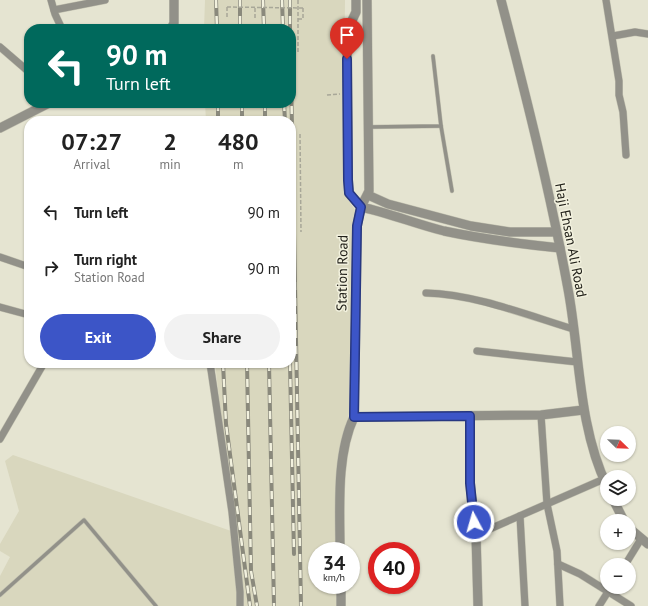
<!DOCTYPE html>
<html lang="en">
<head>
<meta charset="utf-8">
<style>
	:root { --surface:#fff; --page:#f2f2f2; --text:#222; --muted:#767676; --accent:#3c55c7 }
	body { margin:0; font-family:"PT Sans",sans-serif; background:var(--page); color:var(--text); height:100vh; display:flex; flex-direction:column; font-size:15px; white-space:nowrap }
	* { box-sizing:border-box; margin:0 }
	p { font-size:13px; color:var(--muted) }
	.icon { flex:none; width:22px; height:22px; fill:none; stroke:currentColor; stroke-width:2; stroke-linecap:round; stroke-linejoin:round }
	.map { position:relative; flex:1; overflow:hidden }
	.drawer { position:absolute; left:24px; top:116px; width:272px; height:252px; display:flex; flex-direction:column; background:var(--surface); border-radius:16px; box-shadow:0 1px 3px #0004 }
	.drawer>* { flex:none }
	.banner { position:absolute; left:24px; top:24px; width:272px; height:84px; border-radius:16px; box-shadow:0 1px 3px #0004; background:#00695c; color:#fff; overflow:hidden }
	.needle { width:26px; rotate:113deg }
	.tools { position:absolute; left:600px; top:426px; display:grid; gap:8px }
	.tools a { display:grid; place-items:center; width:36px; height:36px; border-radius:50%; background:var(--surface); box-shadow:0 1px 3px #0004; font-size:20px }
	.speed { position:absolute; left:308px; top:542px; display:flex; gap:8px; font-size:20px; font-weight:700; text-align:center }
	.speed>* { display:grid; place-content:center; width:52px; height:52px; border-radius:50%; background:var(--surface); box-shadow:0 1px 3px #0004; line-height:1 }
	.speed small { font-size:10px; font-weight:400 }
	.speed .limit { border:6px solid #d22; background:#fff; color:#111 }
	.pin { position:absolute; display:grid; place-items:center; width:34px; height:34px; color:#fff; margin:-41px -17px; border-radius:50% 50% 50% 0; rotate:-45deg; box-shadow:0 0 4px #0007 }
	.pin .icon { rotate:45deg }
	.me { position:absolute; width:44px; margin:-22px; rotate:354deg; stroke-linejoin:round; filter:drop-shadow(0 0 3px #0008) }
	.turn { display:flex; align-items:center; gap:14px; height:84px; padding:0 16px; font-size:18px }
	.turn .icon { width:52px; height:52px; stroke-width:2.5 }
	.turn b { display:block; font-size:28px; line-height:34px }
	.eta { display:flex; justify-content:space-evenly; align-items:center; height:68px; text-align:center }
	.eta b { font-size:24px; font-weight:800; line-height:28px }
	.action { display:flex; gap:8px; margin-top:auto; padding:8px 16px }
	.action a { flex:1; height:46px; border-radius:24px; background:var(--accent); color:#fff; font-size:16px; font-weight:800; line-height:46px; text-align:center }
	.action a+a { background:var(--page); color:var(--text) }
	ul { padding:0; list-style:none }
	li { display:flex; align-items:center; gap:12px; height:56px; padding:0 16px }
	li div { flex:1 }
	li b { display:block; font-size:15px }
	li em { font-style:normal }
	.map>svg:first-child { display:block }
	.built { fill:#d9d7be }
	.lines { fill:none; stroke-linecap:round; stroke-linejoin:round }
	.service-casing { stroke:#c2c1b0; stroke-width:4.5 }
	.minor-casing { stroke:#c2c1b0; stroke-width:8 }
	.tertiary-casing { stroke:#c2c1b0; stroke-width:10 }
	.path { stroke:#a8a798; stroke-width:1.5; stroke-dasharray:4 2; stroke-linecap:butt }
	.service { stroke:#929189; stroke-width:3.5 }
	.minor { stroke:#929189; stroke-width:7 }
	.tertiary { stroke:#929189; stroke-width:9 }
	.rail-casing { stroke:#8a897c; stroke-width:4 }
	.rail { stroke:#f2f1de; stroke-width:2.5; stroke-dasharray:8; stroke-linecap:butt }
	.path-bridge { stroke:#a8a798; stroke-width:1.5; stroke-dasharray:4 2; stroke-linecap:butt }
	.route-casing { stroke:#273781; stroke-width:10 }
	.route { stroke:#3c55c7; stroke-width:7 }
	.labels { text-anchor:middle; stroke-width:3; stroke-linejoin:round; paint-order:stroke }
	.street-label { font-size:14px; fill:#22211a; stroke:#f2f1de }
</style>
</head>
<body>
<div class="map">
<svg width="648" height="606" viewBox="0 0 648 606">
	<rect width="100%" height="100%" fill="#e5e4d1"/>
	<g class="built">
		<path d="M 205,0 L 345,0 L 343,192 L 355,210 L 349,413 L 338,468 L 338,551 L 317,551 L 317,585 L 337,585 L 337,606 L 243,606 L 215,363 L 291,363 L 291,121 L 206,121 L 205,103 L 291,103 L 291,29 L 204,29 Z"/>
		<path d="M 13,455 L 234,532 L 240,606 L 0,606 L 0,576 L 10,557 L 0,551 L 0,544 L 19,511 L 5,461 Z"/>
	</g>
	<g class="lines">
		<g class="service-casing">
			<g id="service">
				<path d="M 441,126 L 452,191"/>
				<path d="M 369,127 L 441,126 L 433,56"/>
				<path d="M 0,595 L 84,520 L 156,606"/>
			</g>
		</g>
		<g class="minor-casing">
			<g id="minor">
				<path d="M 51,0 L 55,14 L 62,29"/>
				<path d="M 606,0 L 619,81 L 619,95 L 623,112 L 626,155"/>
				<path d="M 54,10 L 105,0"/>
				<path d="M 613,36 L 635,32 L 648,34"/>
				<path d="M 0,47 L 29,72"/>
				<path d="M 0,257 L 29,267"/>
				<path d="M 426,293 C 474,294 527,315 573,329"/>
				<path d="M 0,307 L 29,315"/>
				<path d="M 477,351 L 577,362"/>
				<path d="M 210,363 L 232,512 L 240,592 L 240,606"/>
				<path d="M 541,415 L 547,504 L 557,551 L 560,606"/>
				<path d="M 0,439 L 44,363"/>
				<path d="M 520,516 L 525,606"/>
				<path d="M 476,535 L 604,479"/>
				<path d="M 558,564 L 580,574 L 631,606"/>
				<path d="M 625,565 L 641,539"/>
				<path d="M 599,606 L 611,587"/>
			</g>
		</g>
		<g class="tertiary-casing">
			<g id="tertiary">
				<path d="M 356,0 L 356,12 L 347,31 L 348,180 L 349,193 L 361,207"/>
				<path d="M 501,0 C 526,96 550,191 568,289 C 580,353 578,426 607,486"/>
				<path d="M 171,29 L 174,23 L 174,0"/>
				<path d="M 0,128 L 49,103"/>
				<path d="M 368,195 L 388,204 L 471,226 L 510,232 L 556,232"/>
				<path d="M 361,207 C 389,213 416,224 444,231 C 482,239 521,244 560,248"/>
				<path d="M 470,416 L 470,483 L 476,535 L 478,606"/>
				<path d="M 354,417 L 541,415 L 583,410"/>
				<path d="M 613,499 L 624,521"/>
				<path d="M 629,528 L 648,544"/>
				<path d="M 340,551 C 340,509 336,455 354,417 L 357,226 L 361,207 L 369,191 L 367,0"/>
				<path d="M 341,585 L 341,606"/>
			</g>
		</g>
		<g class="path">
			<path d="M 298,0 L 298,52"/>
			<path d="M 227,7 L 227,17"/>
			<path d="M 255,8 L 255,20"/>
			<path d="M 298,19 L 303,19 L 303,8"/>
			<path d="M 327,95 L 340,94"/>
			<path d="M 300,134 L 301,232"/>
		</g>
		<use href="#service" class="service"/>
		<use href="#minor" class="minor"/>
		<use href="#tertiary" class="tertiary"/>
		<g class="rail-casing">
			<g id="rail">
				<path d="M 216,0 L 217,29"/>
				<path d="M 240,0 L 240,29"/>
				<path d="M 263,0 L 264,29"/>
				<path d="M 282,0 L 283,29"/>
				<path d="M 290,0 L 290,29"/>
				<path d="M 291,74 L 301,606"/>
				<path d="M 218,103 L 218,121"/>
				<path d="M 242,103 L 242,121"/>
				<path d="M 265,103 L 265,121"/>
				<path d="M 284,103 L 285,121"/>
				<path d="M 223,363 L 226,424 L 250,606"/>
				<path d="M 247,363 L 251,571 L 257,606"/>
				<path d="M 269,363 L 274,606"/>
				<path d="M 290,363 L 294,554"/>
			</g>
		</g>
		<use href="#rail" class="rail"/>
		<path class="path-bridge" d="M 227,7 L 303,8"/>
	</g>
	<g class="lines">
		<g class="route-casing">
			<path id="route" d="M 347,59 L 348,180 L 349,193 L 361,207 L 357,226 L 354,417 L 470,416 L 470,483 L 474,522"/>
		</g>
		<use href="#route" class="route"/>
	</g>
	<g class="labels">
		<g class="street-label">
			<text transform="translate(571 240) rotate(79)" y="5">Haji Ehsan Ali Road</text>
			<text transform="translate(342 273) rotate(-89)" y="5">Station Road</text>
		</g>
	</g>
</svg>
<div class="tools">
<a><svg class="needle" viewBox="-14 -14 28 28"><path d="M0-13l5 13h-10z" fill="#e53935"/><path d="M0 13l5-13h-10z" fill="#767676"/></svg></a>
<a><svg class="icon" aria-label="layers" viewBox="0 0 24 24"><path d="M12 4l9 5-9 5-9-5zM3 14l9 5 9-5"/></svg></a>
<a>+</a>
<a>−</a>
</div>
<div class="speed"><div>34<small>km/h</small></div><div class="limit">40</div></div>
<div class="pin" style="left:347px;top:59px;background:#d93025"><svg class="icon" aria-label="arrive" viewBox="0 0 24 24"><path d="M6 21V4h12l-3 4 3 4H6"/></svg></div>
<svg class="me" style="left:474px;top:522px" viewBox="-20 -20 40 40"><circle r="17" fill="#3c55c7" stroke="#fff" stroke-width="3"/><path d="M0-11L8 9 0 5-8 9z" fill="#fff"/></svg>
<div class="banner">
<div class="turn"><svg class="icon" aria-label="left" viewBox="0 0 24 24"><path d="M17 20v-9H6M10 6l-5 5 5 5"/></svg><div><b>90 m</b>Turn left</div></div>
</div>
<section class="drawer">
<div class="eta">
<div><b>07:27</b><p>Arrival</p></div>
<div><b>2</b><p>min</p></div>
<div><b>480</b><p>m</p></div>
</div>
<ul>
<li><svg class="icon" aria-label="left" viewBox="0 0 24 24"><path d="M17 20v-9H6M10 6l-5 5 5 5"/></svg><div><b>Turn left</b></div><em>90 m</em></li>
<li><svg class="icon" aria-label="right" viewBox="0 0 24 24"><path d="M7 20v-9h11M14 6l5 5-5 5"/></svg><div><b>Turn right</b><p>Station Road</p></div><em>90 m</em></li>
</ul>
<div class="action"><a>Exit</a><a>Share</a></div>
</section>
</div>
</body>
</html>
